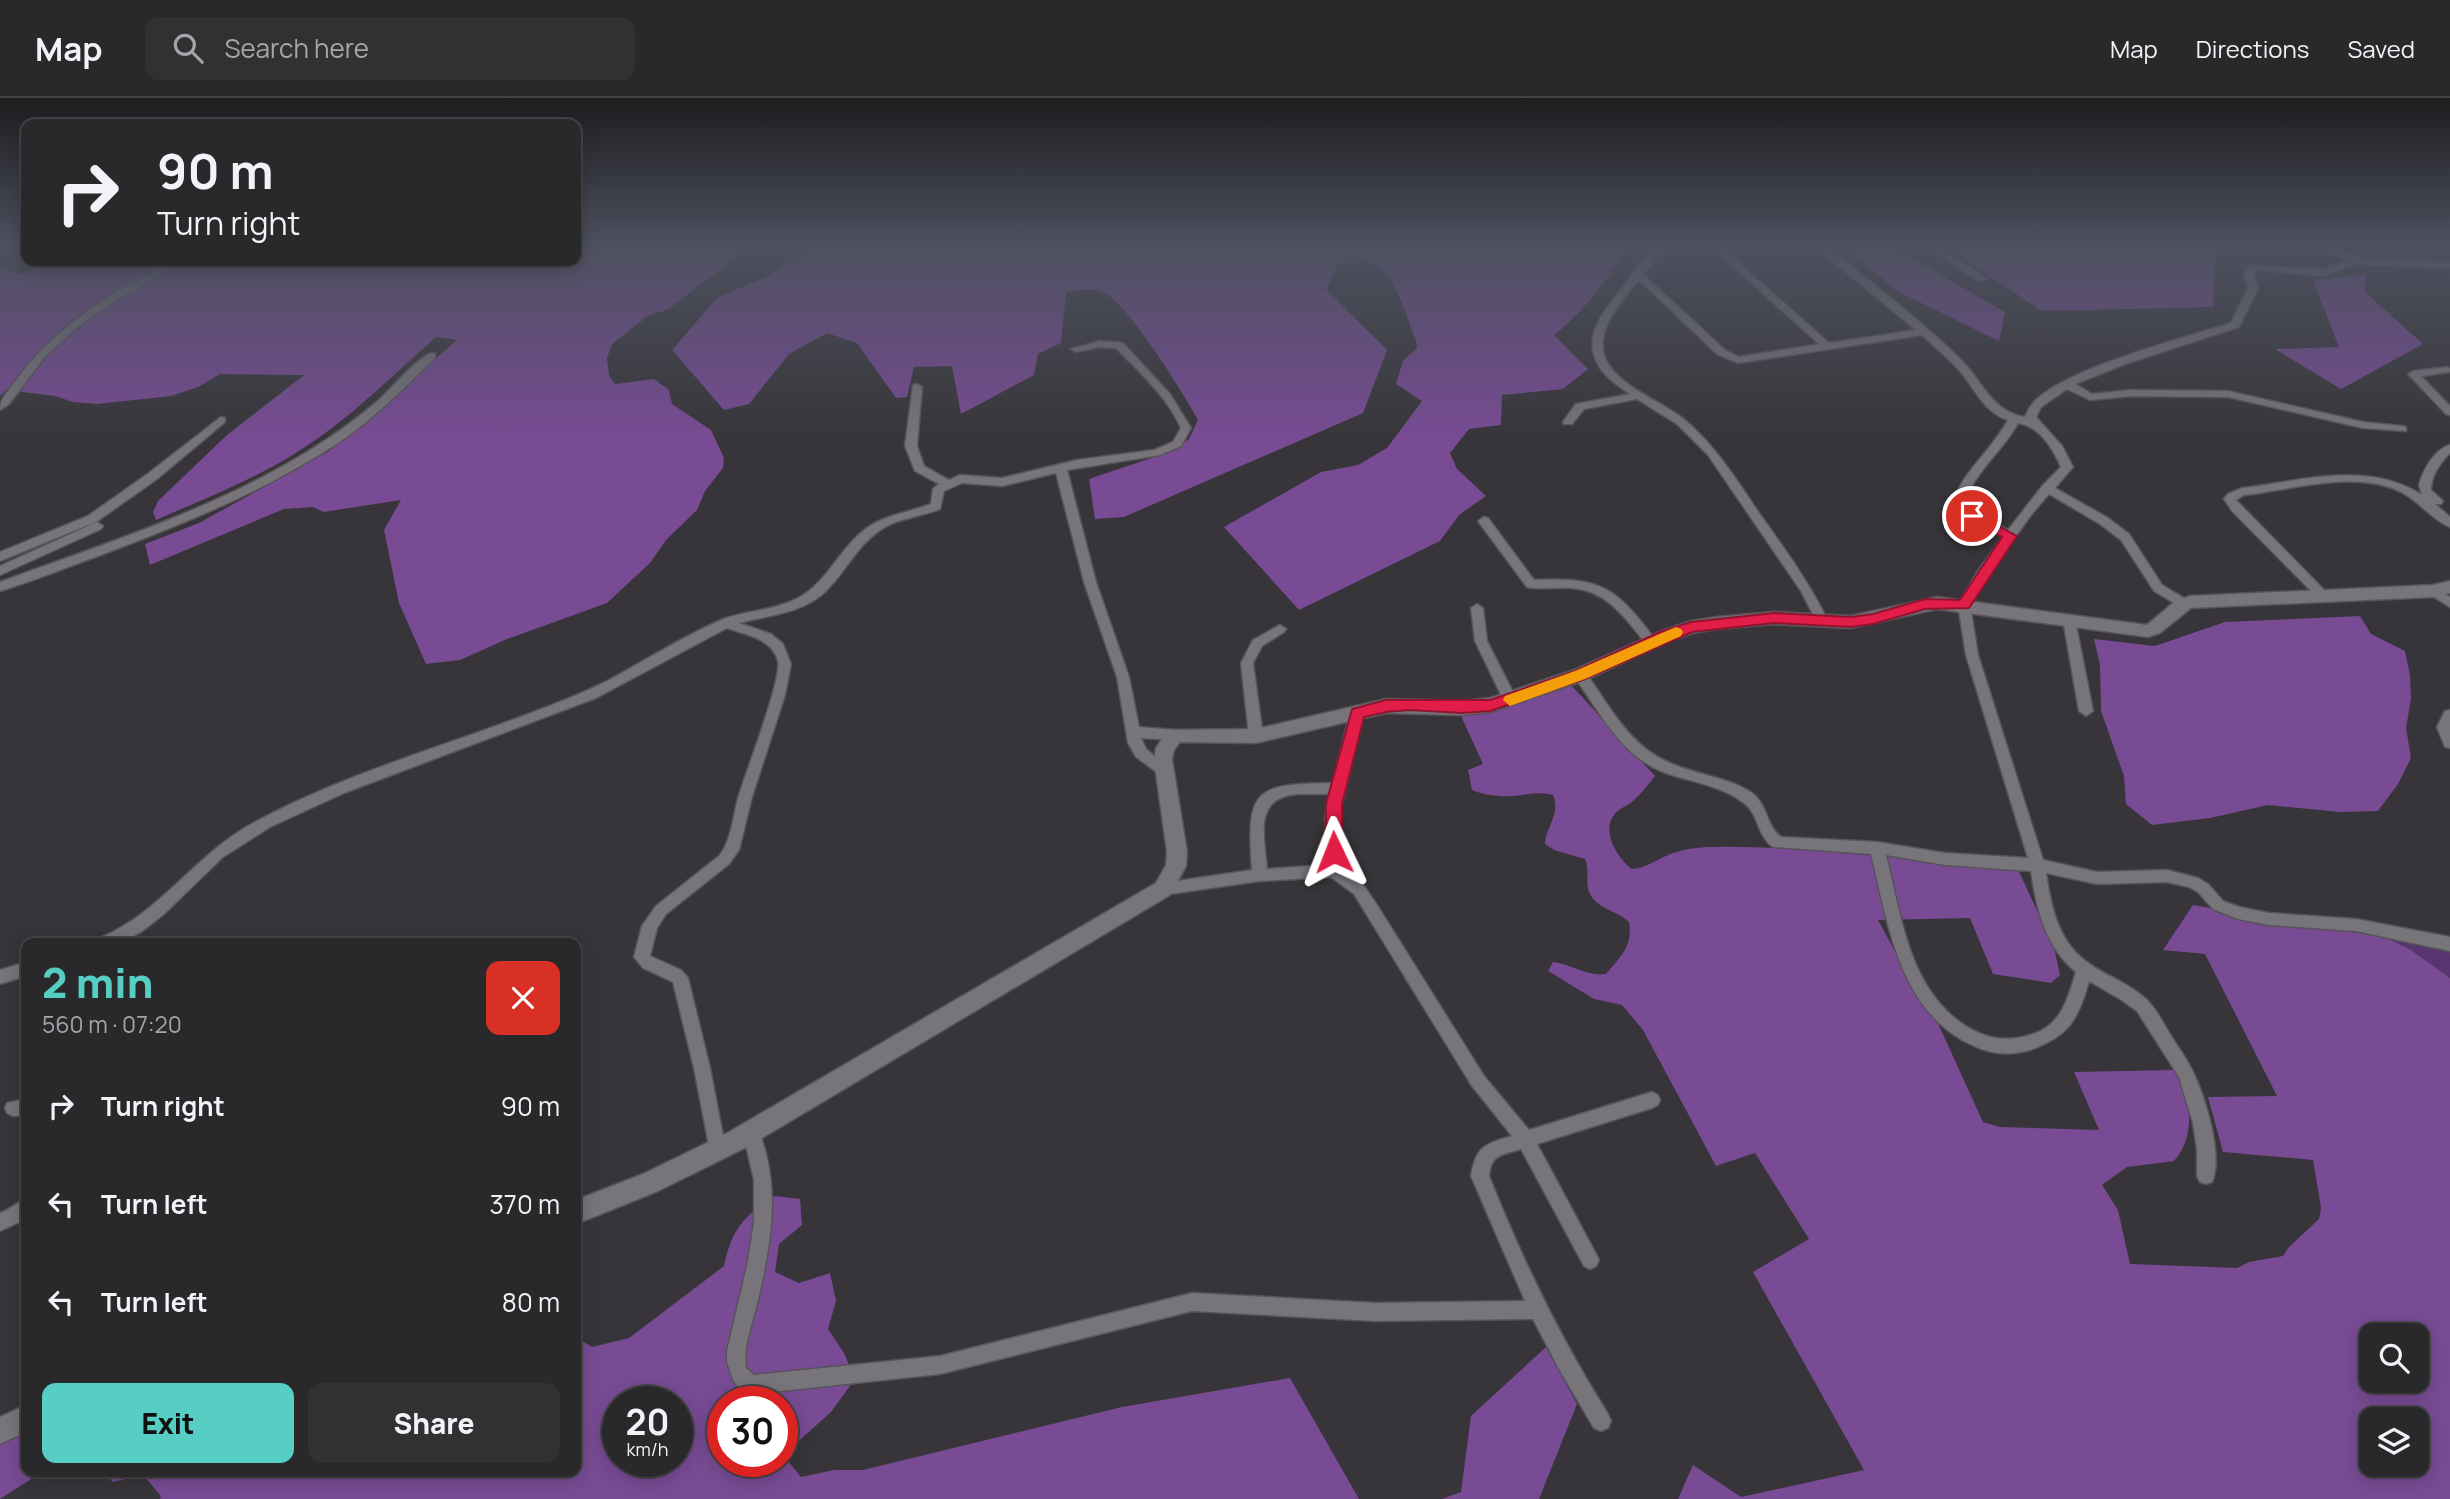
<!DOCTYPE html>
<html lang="en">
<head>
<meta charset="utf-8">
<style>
	:root { --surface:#29282b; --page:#313033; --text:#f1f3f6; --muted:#a5a6a9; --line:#454447; --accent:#56cec4 }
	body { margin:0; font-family:Manrope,sans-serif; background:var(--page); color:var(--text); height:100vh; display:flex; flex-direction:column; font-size:26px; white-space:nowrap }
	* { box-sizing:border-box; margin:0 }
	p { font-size:23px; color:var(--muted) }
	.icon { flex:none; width:38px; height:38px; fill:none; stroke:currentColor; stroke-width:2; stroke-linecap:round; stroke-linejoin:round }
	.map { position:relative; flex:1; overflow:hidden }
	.panel { position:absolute; left:21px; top:840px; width:560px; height:539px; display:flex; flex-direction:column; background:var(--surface); border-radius:14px; box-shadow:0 4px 18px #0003,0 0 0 2px var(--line) }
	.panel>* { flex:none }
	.hud { position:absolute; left:21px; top:21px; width:560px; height:147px; border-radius:14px; box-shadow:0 4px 18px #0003,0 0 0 2px var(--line); background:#29282b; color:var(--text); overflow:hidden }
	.fabs { position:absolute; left:2359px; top:1225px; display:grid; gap:14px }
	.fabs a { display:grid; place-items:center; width:70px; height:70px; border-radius:14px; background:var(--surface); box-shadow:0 4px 18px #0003,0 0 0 2px var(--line); font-size:35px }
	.speed { position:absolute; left:602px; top:1288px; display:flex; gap:14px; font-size:35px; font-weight:700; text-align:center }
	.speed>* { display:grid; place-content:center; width:91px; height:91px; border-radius:50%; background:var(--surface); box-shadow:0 4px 18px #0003,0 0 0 2px var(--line); line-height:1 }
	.speed small { font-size:18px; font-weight:400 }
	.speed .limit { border:10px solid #d22; background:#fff; color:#111 }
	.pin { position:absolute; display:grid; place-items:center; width:60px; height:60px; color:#fff; margin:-30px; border:4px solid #fff; border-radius:50%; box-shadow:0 2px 7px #0007 }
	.me { position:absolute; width:77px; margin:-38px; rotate:358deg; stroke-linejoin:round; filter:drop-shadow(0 0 5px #0008) }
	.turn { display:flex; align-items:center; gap:24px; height:147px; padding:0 21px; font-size:32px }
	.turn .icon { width:91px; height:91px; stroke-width:2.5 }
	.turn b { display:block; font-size:49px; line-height:60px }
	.round { display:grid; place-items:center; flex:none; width:74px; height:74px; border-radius:14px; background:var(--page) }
	.headline { display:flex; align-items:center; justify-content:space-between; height:119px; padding:0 21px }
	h1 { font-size:42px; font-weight:800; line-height:52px; color:var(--accent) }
	.button { display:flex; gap:14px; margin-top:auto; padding:14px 21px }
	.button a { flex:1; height:80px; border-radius:14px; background:var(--accent); color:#111; font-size:28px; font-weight:800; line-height:80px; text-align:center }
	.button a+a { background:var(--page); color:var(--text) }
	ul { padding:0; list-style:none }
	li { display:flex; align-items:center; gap:21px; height:98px; padding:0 21px }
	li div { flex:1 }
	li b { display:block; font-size:26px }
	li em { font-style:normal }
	header { display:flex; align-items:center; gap:42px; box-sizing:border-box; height:98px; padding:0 35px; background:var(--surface); border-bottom:2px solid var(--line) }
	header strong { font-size:33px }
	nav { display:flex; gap:38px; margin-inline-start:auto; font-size:24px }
	.search { width:490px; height:63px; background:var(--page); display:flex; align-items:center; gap:18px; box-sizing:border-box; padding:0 24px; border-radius:14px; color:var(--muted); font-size:26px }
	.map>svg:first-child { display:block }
	.green { fill:#59356f }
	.forest { fill:#784b94; fill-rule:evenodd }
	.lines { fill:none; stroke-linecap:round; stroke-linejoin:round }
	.street-casing { stroke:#565458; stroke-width:3 }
	.secondary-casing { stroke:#565458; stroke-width:3 }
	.street { fill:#77747a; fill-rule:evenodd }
	.secondary { fill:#77747a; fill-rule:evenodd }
	.route { fill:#e11d48; stroke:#92132f; stroke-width:2 }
	.slow { fill:#f59e0b }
</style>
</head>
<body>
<header>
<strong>Map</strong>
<div class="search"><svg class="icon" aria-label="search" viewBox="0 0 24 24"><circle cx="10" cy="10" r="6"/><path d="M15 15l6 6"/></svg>Search here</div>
<nav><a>Map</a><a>Directions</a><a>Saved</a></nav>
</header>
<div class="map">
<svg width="2450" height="1401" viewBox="0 0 2450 1401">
	<rect width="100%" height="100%" fill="#373539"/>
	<path class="green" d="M 2387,840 L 2450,852 L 2450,880 L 2411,852 Z"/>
	<g class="forest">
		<path d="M 576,146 L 753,146 L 667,212 L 649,217 L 612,246 L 607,260 L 609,278 L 615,286 L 654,281 L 669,292 L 672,306 L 711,332 L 724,360 L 723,370 L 705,393 L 697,412 L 666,442 L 650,465 L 607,505 L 507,541 L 460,562 L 426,566 L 399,505 L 384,432 L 401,402 L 324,414 L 313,409 L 284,411 L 150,467 L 145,446 L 199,425 L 329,353 L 457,242 L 436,239 C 394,276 353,318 305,349 C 259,380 206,400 156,422 L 153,414 L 158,403 L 227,337 L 304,277 L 220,276 L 198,289 L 171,298 L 97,306 L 73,304 L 55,298 L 6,292 L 0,298 L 0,170 L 23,176 L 49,163 L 576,163 Z"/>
		<path d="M 813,146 L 1637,146 C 1620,154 1616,168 1605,183 C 1591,202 1572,223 1554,237 L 1588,271 L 1563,291 L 1502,297 L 1501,327 L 1469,331 L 1450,355 L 1457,371 L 1486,398 L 1459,417 L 1440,443 L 1299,512 L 1224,429 L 1321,374 L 1358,367 L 1387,350 L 1422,303 L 1396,286 L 1403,263 L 1417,250 L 1416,242 C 1400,204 1396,164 1349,158 L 1339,166 L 1326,191 L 1387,252 L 1363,315 L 1124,419 L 1095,421 L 1089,381 L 1172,353 L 1189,341 L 1198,322 C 1183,294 1132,213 1108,197 C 1097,189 1079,191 1066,195 L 1061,245 L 1038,256 L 1034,277 L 961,316 L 952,268 L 914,269 L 907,299 L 896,300 L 857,245 L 827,235 L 789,256 L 749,306 L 724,312 L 672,252 L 718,199 L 769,178 L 793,163 Z"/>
		<path d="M 1842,146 L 1887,146 L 2005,214 L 1999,243 L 1897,193 Z"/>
		<path d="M 1942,146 L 2214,146 L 2216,148 L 2213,209 L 2042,213 Z"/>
		<path d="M 2365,176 L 2365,194 L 2423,246 L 2341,291 L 2275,251 L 2339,249 L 2313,182 Z"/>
		<path d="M 2360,518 L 2371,536 L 2405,553 L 2410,577 L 2411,601 L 2406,630 L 2411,660 L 2398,686 L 2378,713 L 2340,714 L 2268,707 L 2210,720 L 2152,727 L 2126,706 L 2124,678 L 2101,613 L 2100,567 L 2094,541 L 2155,548 L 2225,524 Z"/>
		<path d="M 1571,587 L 1655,678 C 1648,687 1641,696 1632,704 C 1627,708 1618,711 1614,717 C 1601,734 1618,761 1632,771 C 1646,770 1654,763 1666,758 C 1681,751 1698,749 1714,749 C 1814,747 1915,766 2015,765 L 2054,849 L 2060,877 L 2051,885 L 1993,876 L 1970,820 L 1878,822 L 1902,866 L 1936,921 L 1983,1024 L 2000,1029 L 2099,1032 L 2074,974 L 2174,972 L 2186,983 C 2189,1012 2195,1039 2174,1063 L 2127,1069 L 2102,1087 L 2118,1112 L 2130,1166 L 2237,1170 L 2249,1164 L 2283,1158 L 2289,1149 L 2319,1121 L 2321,1110 L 2313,1062 L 2223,1054 L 2208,999 L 2277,998 L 2205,856 L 2163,852 L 2193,807 L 2387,840 L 2411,852 L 2450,880 L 2450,1401 L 1678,1401 L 1693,1367 L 1741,1399 L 1864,1372 L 1753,1174 L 1809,1141 L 1755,1055 L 1716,1068 L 1643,932 L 1622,907 L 1594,901 L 1548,873 L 1553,864 C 1571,866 1588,879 1606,876 C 1620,859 1633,849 1629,824 C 1618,813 1596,811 1589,794 C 1585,783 1590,772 1585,761 L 1554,752 L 1545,746 C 1546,728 1561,716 1553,697 C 1538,693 1527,697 1512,698 C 1499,699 1484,697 1472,692 L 1468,672 L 1483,666 L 1461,618 ZM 2371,1237 L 2417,1237 L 2417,1283 L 2371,1283 ZM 2371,1321 L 2417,1321 L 2417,1367 L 2371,1367 Z"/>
		<path d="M 775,1098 L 800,1101 L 802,1127 L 779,1146 L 775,1174 L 799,1185 L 830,1175 L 836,1203 L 828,1231 L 844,1255 L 855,1281 L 831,1314 L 783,1357 L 801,1379 L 834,1372 L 863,1372 L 1122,1309 L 1290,1280 L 1359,1401 L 160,1401 L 161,1398 L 143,1377 L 112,1384 L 108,1374 L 576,1374 L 576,1239 L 592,1249 L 629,1240 L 724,1168 C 732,1131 743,1118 775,1098 ZM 618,1304 L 677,1304 L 677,1363 L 618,1363 ZM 723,1304 L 782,1304 L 782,1363 L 723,1363 Z"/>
		<path d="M 1546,1249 L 1577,1306 L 1539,1401 L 1442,1401 L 1461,1394 L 1471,1318 Z"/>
		<path d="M 26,1320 L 26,1374 L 42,1374 L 0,1401 L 0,1326 Z"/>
	</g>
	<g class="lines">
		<g class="street-casing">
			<g id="street">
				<path d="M 1668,146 L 1681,146 L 1657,159 L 1643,176 L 1725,252 L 1739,259 L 1819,246 L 1708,146 L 1718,146 L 1829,245 L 1916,232 L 1812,146 L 1823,146 C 1857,172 1890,199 1923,227 C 1939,241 1956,255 1970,272 C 1987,293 1996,314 2025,319 C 2027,315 2029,309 2033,305 C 2063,271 2184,240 2231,225 L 2248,190 L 2244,175 L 2252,167 L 2324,172 L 2350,161 L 2302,148 L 2300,146 L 2315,146 L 2364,160 L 2450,164 L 2450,170 L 2438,170 L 2355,166 L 2324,178 L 2257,172 L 2254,175 L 2258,190 L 2239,229 L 2125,266 L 2075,286 L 2092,296 L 2131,292 L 2228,293 L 2363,324 L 2402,328 L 2406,329 L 2406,333 L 2363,330 L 2228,299 L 2131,298 L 2090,302 L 2067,291 L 2041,309 L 2036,319 L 2062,348 L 2073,369 L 2055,390 L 2108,420 L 2129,436 L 2162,487 L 2187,502 L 2189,505 L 2187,508 L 2179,508 L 2154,493 L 2121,442 L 2100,426 L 2049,396 L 2031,417 L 1987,478 L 1970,507 L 1978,557 L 2043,762 L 2097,774 L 2167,772 L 2198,780 L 2208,786 L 2223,803 L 2239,809 L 2269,815 L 2356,821 L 2450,839 L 2450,853 L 2356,833 L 2269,827 L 2238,821 L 2213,811 L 2198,794 L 2189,789 L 2167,784 L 2097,786 L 2046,775 C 2050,801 2055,829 2072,850 C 2092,875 2124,880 2147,902 C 2157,912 2163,925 2171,938 C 2177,948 2185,958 2191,970 C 2204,995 2224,1057 2212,1084 L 2206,1086 L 2200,1084 L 2197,1078 L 2197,1052 L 2193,1025 L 2179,979 L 2137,913 L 2120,901 L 2089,883 C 2078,922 2069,938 2030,952 C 2010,958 1990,956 1972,947 C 1899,914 1888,825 1871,756 L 1773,749 C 1757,738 1759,716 1744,705 C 1721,687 1690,684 1663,674 C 1620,657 1601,615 1575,580 L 1574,577 L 1575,574 L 1585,574 C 1610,608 1629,649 1672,666 C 1698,677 1728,679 1752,695 C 1768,707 1766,728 1781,739 L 1877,744 L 1945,755 L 2028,760 L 1966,557 L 1958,507 L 1978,473 L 2003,439 L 1968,421 L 1955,398 C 1968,369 1993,350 2008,322 C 1983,314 1975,290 1959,272 C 1947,259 1934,248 1922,237 L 1738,265 L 1717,256 L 1639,182 C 1623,201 1596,230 1604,257 C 1614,288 1663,303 1686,323 C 1716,349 1737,382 1759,415 C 1784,450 1809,484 1828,523 L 1822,527 L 1818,526 L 1801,493 L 1708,357 L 1677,326 L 1637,301 L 1584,311 L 1572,326 L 1564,326 L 1563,324 L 1576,306 L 1630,296 C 1615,286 1599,275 1594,257 C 1585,228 1617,198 1632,177 C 1638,169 1641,162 1649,156 C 1654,151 1661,148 1668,146 ZM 2018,325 C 2040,329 2052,349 2061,369 L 2043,387 L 2008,432 L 1976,415 L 1967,398 C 1979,370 2004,351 2018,325 ZM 1886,757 L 1945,767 L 2031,773 C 2036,809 2045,849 2076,874 C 2065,910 2058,934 2017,940 C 1995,943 1979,937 1961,925 C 1908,887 1901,816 1886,757 Z"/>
				<path d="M 1923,146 L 1934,146 L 1987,181 L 1979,183 Z"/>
				<path d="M 172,163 L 184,163 L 109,207 L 74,232 L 44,260 L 9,306 L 0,312 C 0,300 8,294 14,285 C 54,229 112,194 172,163 Z"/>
				<path d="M 1100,243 L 1123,245 L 1170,296 L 1191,330 L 1181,348 L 1160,357 L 1067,372 L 1096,484 L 1129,579 L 1139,629 L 1175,632 L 1182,637 L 1175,642 L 1141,640 L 1146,651 L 1170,671 L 1168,675 L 1158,675 L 1136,659 L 1128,645 L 1117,579 L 1084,484 L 1056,375 L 1002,388 L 962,385 L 944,393 L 940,411 C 920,419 897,420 879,433 C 856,449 845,475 825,494 C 801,516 769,517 739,525 L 771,536 L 783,546 L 791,566 L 785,597 L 752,699 L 739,752 L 729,766 L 666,816 L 657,830 L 650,858 L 681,872 L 688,880 L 710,970 L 726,1053 L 724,1059 L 718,1061 L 712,1059 L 710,1053 L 694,970 L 673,884 L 643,870 L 634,859 L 642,828 L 656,808 L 719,758 C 732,742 733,717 739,697 C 746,674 782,581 778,563 C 772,540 746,537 727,530 L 596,600 L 344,695 L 270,729 L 223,759 L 164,816 L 141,834 L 120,845 L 98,845 L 100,840 C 162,814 195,756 255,724 C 342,677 439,650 531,615 C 557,605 584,595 609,582 C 646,562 682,539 721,522 C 744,513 769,513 792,503 C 825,489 836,455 863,433 C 882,417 907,415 931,406 L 933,391 L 939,386 L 915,373 L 905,348 L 913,287 L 917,286 L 922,289 L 917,348 L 924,368 L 949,382 L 960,377 L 1002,380 L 1077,362 L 1154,352 L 1173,344 L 1181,330 C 1167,299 1140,274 1116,250 L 1100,249 L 1076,254 L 1071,251 Z"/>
				<path d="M 431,255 L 435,256 L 435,260 C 404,290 374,321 338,345 C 265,393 183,426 101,457 C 67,469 34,483 0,493 L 0,484 C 104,446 212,412 307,354 C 333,338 357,321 380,301 C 394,288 415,262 431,255 Z"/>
				<path d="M 2447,269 L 2450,270 L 2450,274 L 2421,278 L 2450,308 L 2450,317 L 2446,316 L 2408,276 L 2413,273 Z"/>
				<path d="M 221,319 L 225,320 L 225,324 L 157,381 L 96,424 L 0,463 L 0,454 L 88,418 L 149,375 Z"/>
				<path d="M 2450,347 L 2450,355 C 2440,365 2431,377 2431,392 L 2443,403 L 2441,406 L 2435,406 L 2450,419 L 2450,429 C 2432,422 2419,403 2401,394 C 2355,371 2293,392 2244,397 L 2236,402 L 2327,495 L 2329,498 L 2327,501 L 2319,501 L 2232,413 L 2224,401 L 2228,396 L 2242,390 C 2301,383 2368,362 2422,397 L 2419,387 C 2423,372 2434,352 2450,347 Z"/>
				<path d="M 1484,419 L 1488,420 L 1534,482 C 1602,479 1615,489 1655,541 L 1657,544 L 1655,547 L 1647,547 C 1626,521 1607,492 1571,490 C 1556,489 1541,492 1527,489 L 1478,423 Z"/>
				<path d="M 97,424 L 103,428 L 101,431 L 0,477 L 0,468 Z"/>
				<path d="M 2433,489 L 2450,499 L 2450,509 L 2429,496 L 2427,493 Z"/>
				<path d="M 1477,506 L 1483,510 L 1487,543 L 1517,602 L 1515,605 L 1505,605 L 1475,543 L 1471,510 Z"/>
				<path d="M 2069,518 L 2075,522 L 2093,613 L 2086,618 L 2079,613 L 2063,522 Z"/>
				<path d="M 1280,527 L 1286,531 L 1284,534 L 1262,548 L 1253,565 L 1263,638 L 1256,643 L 1249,638 L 1241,565 L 1253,542 Z"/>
				<path d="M 1357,610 L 1364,615 L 1339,718 L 1341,770 L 1364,788 L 1377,807 L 1484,978 L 1529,1032 L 1652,994 L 1658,997 L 1660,1002 L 1658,1007 L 1652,1010 L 1537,1046 L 1596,1156 L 1599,1162 L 1596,1168 L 1590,1171 L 1584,1168 L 1521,1051 C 1502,1057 1491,1056 1489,1078 C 1522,1161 1560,1240 1608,1316 L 1611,1323 L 1608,1330 L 1601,1333 L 1594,1330 L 1559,1271 L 1533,1221 L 1375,1223 L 1192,1213 L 940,1276 L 753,1296 L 741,1291 L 734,1284 L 727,1264 L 727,1253 L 747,1168 L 754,1125 L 754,1082 L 743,1035 L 745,1029 L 751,1027 L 757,1029 C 782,1087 771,1147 757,1206 C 752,1226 743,1249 746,1270 L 754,1277 L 940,1258 L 1192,1195 L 1375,1205 L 1525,1203 L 1471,1078 C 1476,1048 1485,1046 1512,1038 L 1472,988 L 1354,796 L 1331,779 L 1260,783 L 1163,797 L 1158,795 L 1156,791 L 1158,787 L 1163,785 L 1252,772 C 1246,691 1254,686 1333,685 L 1350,615 ZM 1300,696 L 1330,696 L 1325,718 L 1327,767 L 1267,771 C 1264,736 1253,698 1300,696 Z"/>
				<path d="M 2450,612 L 2450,650 L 2445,649 L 2437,629 L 2445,613 Z"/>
				<path d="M 26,864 L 26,878 L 0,886 L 0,872 Z"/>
				<path d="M 26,1001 L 26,1017 L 13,1018 L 7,1015 L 5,1010 L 7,1005 Z"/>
				<path d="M 26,1101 L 26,1121 L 0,1133 L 0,1115 C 10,1112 17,1104 26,1101 Z"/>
			</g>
		</g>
		<g class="secondary-casing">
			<g id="secondary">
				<path d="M 2450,483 L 2450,495 L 2433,499 L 2191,510 L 2160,535 L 2148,539 L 1937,511 L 1851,530 L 1774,526 L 1717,531 L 1693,535 L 1671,542 L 1586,582 L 1490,614 L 1462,617 L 1386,615 L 1256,645 L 1180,644 L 1174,652 L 1172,661 L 1187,754 L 1186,768 L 1170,797 L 745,1050 L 658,1093 L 576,1126 L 576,1102 L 643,1076 L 729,1034 L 1156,785 L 1166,767 L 1167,754 L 1154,661 L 1156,650 L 1168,632 L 1256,631 L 1386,601 L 1462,603 L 1490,600 L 1574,572 L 1659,534 L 1691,523 L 1717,519 L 1774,514 L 1851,518 L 1937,499 L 2147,527 L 2173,505 L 2190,498 L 2433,487 Z"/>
				<path d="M 26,1307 L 26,1334 L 0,1346 L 0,1319 Z"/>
			</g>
		</g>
		<use href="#street" class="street"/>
		<use href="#secondary" class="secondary"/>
	</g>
	<linearGradient id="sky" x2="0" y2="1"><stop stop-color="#1e1d1f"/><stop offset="0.43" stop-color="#4d515f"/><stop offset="1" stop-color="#4d515f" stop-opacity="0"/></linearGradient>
	<rect width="2450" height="342" fill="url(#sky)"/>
	<path class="route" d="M 1972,414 L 2017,438 L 1969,510 L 1925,511 L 1873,526 L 1851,529 L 1774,525 L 1692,534 L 1585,581 L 1490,613 L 1462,615 L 1409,612 L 1386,614 L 1364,619 L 1342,706 L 1342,754 L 1339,759 L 1328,759 L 1325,754 L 1326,706 L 1352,611 L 1386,602 L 1490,602 L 1575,573 L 1660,534 L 1691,524 L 1774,515 L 1851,519 L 1873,516 L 1925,501 L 1960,502 L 2002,439 L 1967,422 L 1967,415 Z"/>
	<path class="slow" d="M 1676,529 L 1681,531 L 1683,534 L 1681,538 L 1585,581 L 1510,608 L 1503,602 L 1505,598 L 1575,573 Z"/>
</svg>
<div class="fabs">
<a><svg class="icon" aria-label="search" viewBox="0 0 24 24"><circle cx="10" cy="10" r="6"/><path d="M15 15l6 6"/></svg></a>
<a><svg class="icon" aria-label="layers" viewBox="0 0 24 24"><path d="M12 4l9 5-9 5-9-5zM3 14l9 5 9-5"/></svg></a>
</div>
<div class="speed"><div>20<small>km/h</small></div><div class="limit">30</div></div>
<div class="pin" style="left:1972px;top:418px;background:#d93025"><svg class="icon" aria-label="arrive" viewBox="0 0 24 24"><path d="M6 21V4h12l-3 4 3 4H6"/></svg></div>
<svg class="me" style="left:1334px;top:754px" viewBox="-20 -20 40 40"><path d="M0-17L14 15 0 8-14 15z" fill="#e11d48" stroke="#fff" stroke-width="4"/></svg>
<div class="hud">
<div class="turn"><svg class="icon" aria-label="right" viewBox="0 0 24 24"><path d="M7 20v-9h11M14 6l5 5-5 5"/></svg><div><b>90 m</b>Turn right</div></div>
</div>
<section class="panel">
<div class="headline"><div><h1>2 min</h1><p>560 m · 07:20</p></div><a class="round" style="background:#d93025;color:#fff"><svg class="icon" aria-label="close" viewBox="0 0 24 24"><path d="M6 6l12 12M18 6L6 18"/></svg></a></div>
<ul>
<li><svg class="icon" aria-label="right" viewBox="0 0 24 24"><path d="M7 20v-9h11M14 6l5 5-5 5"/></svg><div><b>Turn right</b></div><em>90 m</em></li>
<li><svg class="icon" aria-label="left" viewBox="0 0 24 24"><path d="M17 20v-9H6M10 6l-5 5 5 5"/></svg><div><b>Turn left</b></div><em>370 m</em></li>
<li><svg class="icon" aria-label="left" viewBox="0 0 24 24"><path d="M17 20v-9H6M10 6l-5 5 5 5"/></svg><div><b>Turn left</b></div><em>80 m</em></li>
</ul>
<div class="button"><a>Exit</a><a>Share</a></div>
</section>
</div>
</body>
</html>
